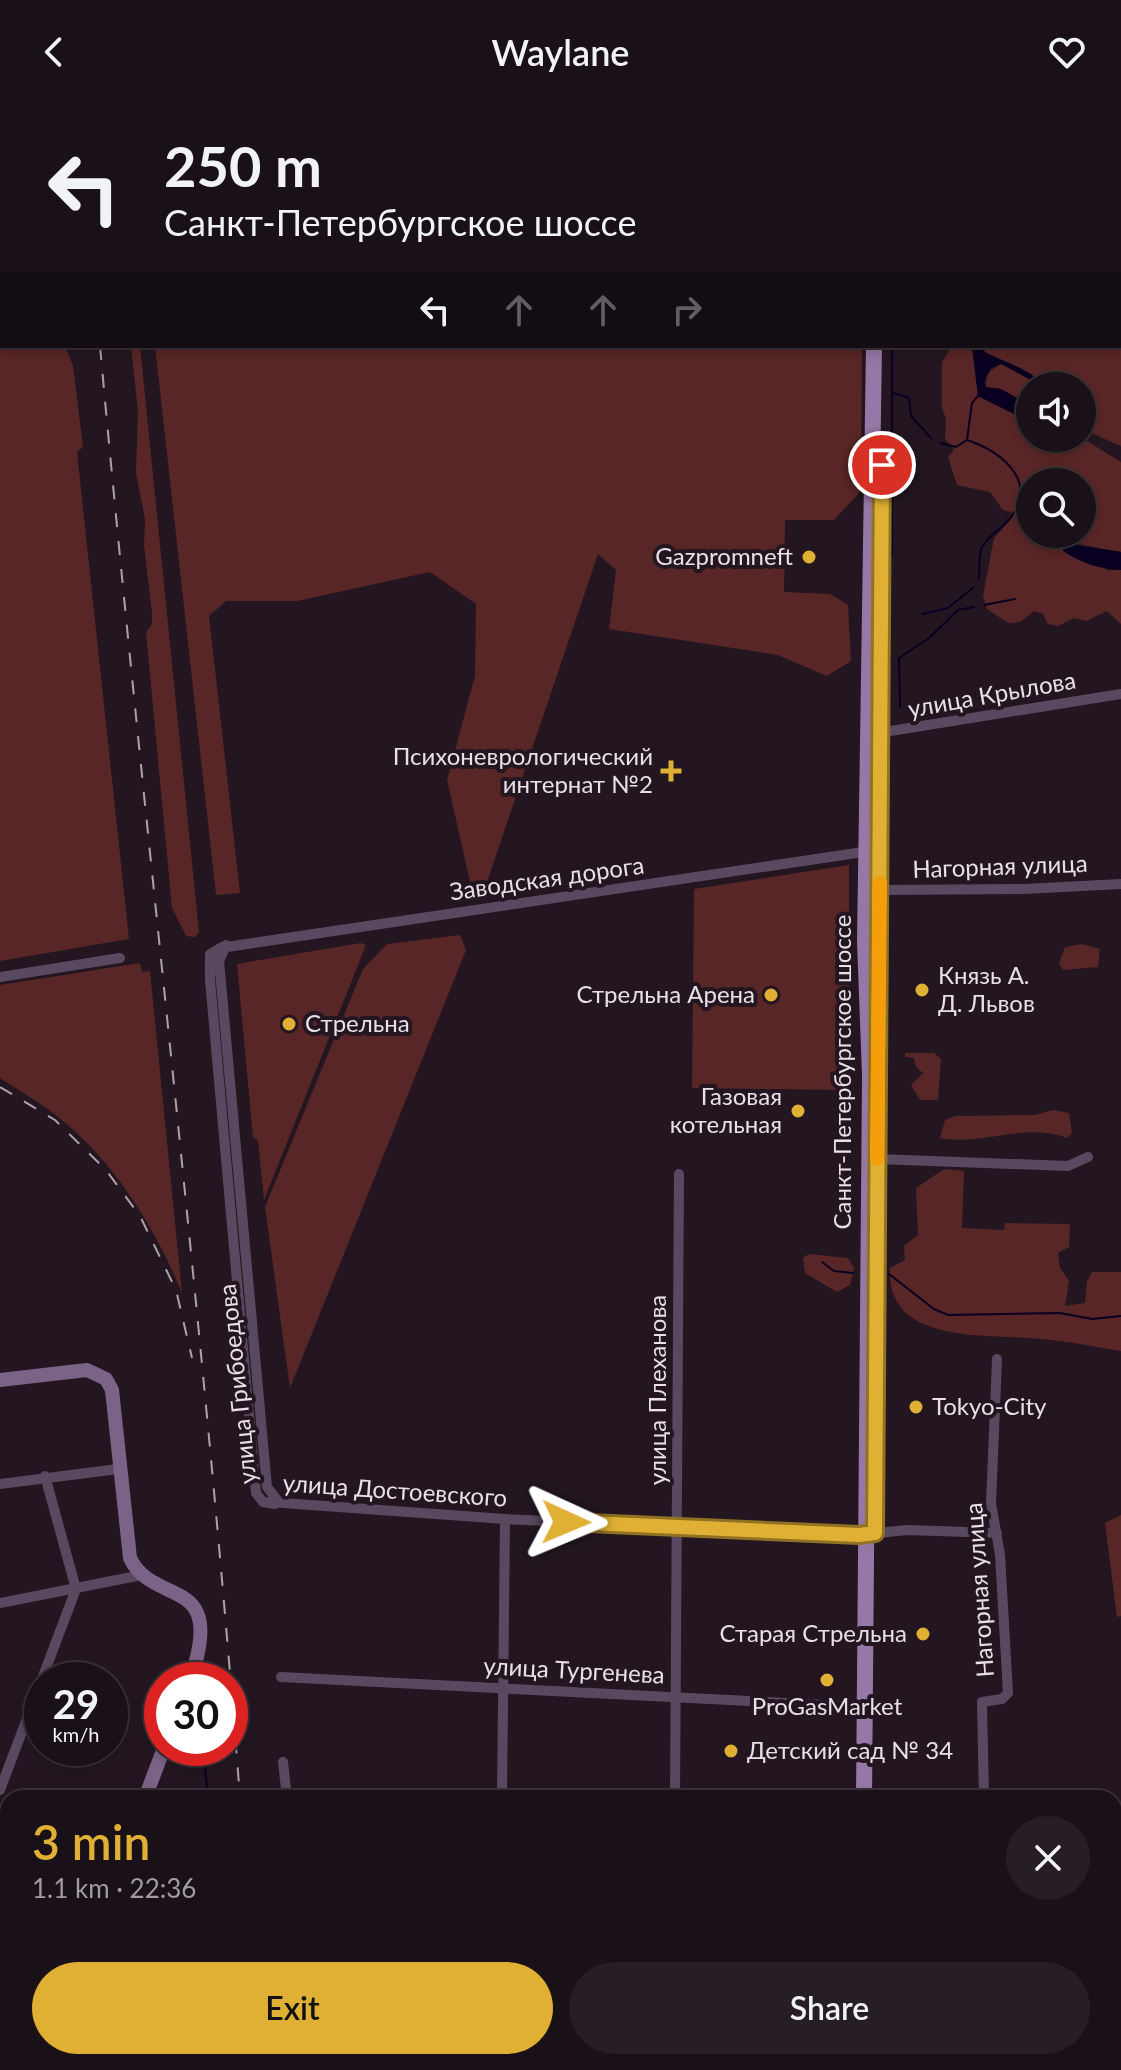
<!DOCTYPE html>
<html lang="en">
<head>
<meta charset="utf-8">
<style>
	:root { --surface:#1a1018; --page:#271e25; --text:#f1f3f6; --muted:#9f9da2; --line:#383037; --accent:#dfb034 }
	body { margin:0; font-family:Lato,sans-serif; background:var(--page); color:var(--text); height:100vh; display:flex; flex-direction:column; font-size:30px; white-space:nowrap }
	* { box-sizing:border-box; margin:0 }
	p { font-size:26px; color:var(--muted) }
	.icon { flex:none; width:44px; height:44px; fill:none; stroke:currentColor; stroke-width:2; stroke-linecap:round; stroke-linejoin:round }
	.map { position:relative; flex:1; overflow:hidden }
	.drawer { position:absolute; left:0px; top:1686px; width:1122px; height:280px; display:flex; flex-direction:column; background:var(--surface); border-radius:24px 24px 0 0; box-shadow:0 4px 12px #0003,0 0 0 2px var(--line) }
	.drawer>* { flex:none }
	.banner { position:absolute; left:0px; top:0px; width:1122px; height:244px; box-shadow:0 4px 12px #0003,0 0 0 2px var(--line); background:#1a1018; color:var(--text); overflow:hidden }
	.tools { position:absolute; left:1016px; top:268px; display:grid; gap:16px }
	.tools a { display:grid; place-items:center; width:80px; height:80px; border-radius:50%; background:var(--surface); box-shadow:0 4px 12px #0003,0 0 0 2px var(--line); font-size:40px }
	.speed { position:absolute; left:24px; top:1558px; display:flex; gap:16px; font-size:40px; font-weight:700; text-align:center }
	.speed>* { display:grid; place-content:center; width:104px; height:104px; border-radius:50%; background:var(--surface); box-shadow:0 4px 12px #0003,0 0 0 2px var(--line); line-height:1 }
	.speed small { font-size:20px; font-weight:400 }
	.speed .limit { border:12px solid #d22; background:#fff; color:#111 }
	.pin { position:absolute; display:grid; place-items:center; width:68px; height:68px; color:#fff; margin:-34px; border:4px solid #fff; border-radius:50%; box-shadow:0 2px 8px #0007 }
	.me { position:absolute; width:88px; margin:-44px; rotate:91deg; stroke-linejoin:round; filter:drop-shadow(0 0 6px #0008) }
	.turn { display:flex; align-items:center; gap:28px; height:168px; padding:0 32px; font-size:36px }
	.turn .icon { width:104px; height:104px; stroke-width:2.5 }
	.turn b { display:block; font-size:56px; line-height:68px }
	.lanes { display:flex; align-items:center; height:76px; padding:0 32px; background:#0003; justify-content:center; gap:40px; direction:ltr }
	.lanes .off { opacity:.35 }
	.round { display:grid; place-items:center; flex:none; width:84px; height:84px; border-radius:42px; background:var(--page) }
	.overview { display:flex; align-items:center; justify-content:space-between; height:136px; padding:0 32px }
	h1 { font-size:48px; font-weight:600; line-height:60px; color:var(--accent) }
	.primary-button { display:flex; gap:16px; margin-top:auto; padding:16px 32px }
	.primary-button a { flex:1; height:92px; border-radius:48px; background:var(--accent); color:#111; font-size:32px; font-weight:600; line-height:92px; text-align:center }
	.primary-button a+a { background:var(--page); color:var(--text) }
	header { display:flex; justify-content:space-between; align-items:center; height:104px; padding:0 32px; background:var(--surface); font-size:36px; font-weight:600 }
	.map>svg:first-child { display:block }
	.green { fill:#592627; fill-rule:evenodd }
	.water { fill:#090021 }
	.lines { fill:none; stroke-linecap:round; stroke-linejoin:round }
	.stream { stroke:#090021; stroke-width:2 }
	.street { stroke:#584960; stroke-width:10 }
	.secondary { stroke:#7b6388; stroke-width:14 }
	.primary { stroke:#9678a6; stroke-width:16 }
	.rail { stroke:#ada2aa; stroke-width:2; stroke-dasharray:14 14; stroke-linecap:butt }
	.route-casing { stroke:#917222; stroke-width:20 }
	.route { stroke:#dfb034; stroke-width:14 }
	.slow { stroke:#f59e0b; stroke-width:14 }
	.poi-dot { fill:#dfb034; stroke:#231620; stroke-width:3 }
	.labels { text-anchor:middle; stroke-width:8; stroke-linejoin:round; paint-order:stroke }
	.poi-label { font-size:24px; fill:#e9dfe6; stroke:#231620; text-anchor:end }
	.street-label { font-size:24px; fill:#e9dfe6; stroke:#231620 }
</style>
</head>
<body>
<header><svg class="icon" aria-label="back" viewBox="0 0 24 24"><path d="M15 5l-7 7 7 7"/></svg>Waylane<svg class="icon" aria-label="heart" viewBox="0 0 24 24"><path d="M12 20l-8-8c-3-5 5-10 8-4 3-6 11-1 8 4z"/></svg></header>
<div class="map">
<svg width="1121" height="1966" viewBox="0 0 1121 1966">
	<rect width="100%" height="100%" fill="#231620"/>
	<g class="green">
		<path d="M 0,0 L 38,0 L 2,2 L 2,242 L 65,242 L 73,262 L 83,343 L 77,348 L 129,835 L 0,857 Z"/>
		<path d="M 1121,18 L 1121,342 L 1082,325 L 1082,282 L 1042,282 L 1032,270 L 984,248 L 982,242 L 1120,242 Z"/>
		<path d="M 131,242 L 140,242 L 199,828 L 195,833 L 186,832 L 172,804 L 146,528 L 152,520 L 152,509 L 144,441 L 145,415 L 136,369 L 138,307 Z"/>
		<path d="M 155,242 L 862,242 L 861,387 L 834,416 L 785,416 L 784,488 L 830,490 L 848,501 L 851,557 L 827,572 L 778,551 L 609,525 L 616,466 L 598,450 L 485,784 L 472,786 L 447,676 L 475,572 L 476,500 L 430,468 L 297,497 L 226,497 L 209,512 L 240,789 L 216,791 Z"/>
		<path d="M 952,242 L 972,242 L 978,292 L 1014,310 L 1030,323 L 1030,334 L 1082,334 L 1121,358 L 1121,448 L 1071,439 L 1107,466 L 1121,466 L 1121,520 L 1107,507 L 1086,517 L 1074,514 L 1058,522 L 1048,520 L 1043,510 L 1034,507 L 1020,518 L 1008,519 L 987,505 L 983,492 L 994,434 L 1013,413 L 1011,408 L 1003,406 L 990,388 L 957,381 L 948,353 L 954,346 L 945,335 L 946,315 L 942,303 L 942,258 ZM 1030,378 L 1082,378 L 1082,430 L 1030,430 Z"/>
		<path d="M 1001,260 L 1031,274 L 1038,282 L 1030,282 L 1030,292 L 1015,293 L 1001,285 L 986,283 L 987,269 Z"/>
		<path d="M 849,761 L 850,986 L 692,984 L 694,785 Z"/>
		<path d="M 460,831 L 466,846 L 290,1284 L 265,1103 L 363,865 L 387,840 Z"/>
		<path d="M 361,839 L 366,841 L 264,1096 L 258,1037 L 253,1033 L 237,860 Z"/>
		<path d="M 1082,840 L 1100,845 L 1098,863 L 1063,866 L 1059,859 L 1065,843 Z"/>
		<path d="M 140,859 L 142,868 L 150,867 L 182,1189 C 155,1123 114,1057 57,1012 C 40,998 19,987 0,974 L 0,881 Z"/>
		<path d="M 905,949 L 934,949 L 941,955 L 938,996 L 920,996 L 911,981 L 923,969 L 916,963 L 914,954 L 905,953 Z"/>
		<path d="M 1053,1006 L 1069,1009 L 1072,1029 L 1067,1034 C 1026,1018 982,1042 940,1034 L 945,1016 L 955,1012 L 1035,1011 Z"/>
		<path d="M 944,1065 L 964,1067 L 962,1124 L 1004,1126 L 1005,1119 L 1070,1120 L 1069,1143 L 1058,1149 L 1060,1164 L 1069,1177 L 1065,1202 L 1085,1199 L 1087,1177 L 1092,1168 L 1121,1168 L 1121,1247 C 1095,1243 1068,1237 1041,1235 C 987,1229 886,1242 890,1164 L 905,1156 L 904,1142 L 918,1131 L 916,1084 Z"/>
		<path d="M 809,1150 L 848,1154 L 854,1164 L 850,1181 L 837,1188 L 805,1169 L 803,1154 Z"/>
		<path d="M 1121,1411 L 1121,1512 L 1117,1513 L 1105,1419 Z"/>
	</g>
	<g class="water">
		<path d="M 982,242 L 985,248 C 1004,259 1029,263 1042,282 L 1001,260 L 991,264 L 984,278 L 986,283 L 1001,285 L 1015,293 L 1030,292 L 1030,323 L 1014,310 L 978,292 L 972,243 Z"/>
		<path d="M 1064,439 L 1121,448 L 1121,466 C 1099,465 1081,459 1063,447 Z"/>
	</g>
	<g class="lines">
		<g class="stream">
			<path d="M 894,2 L 894,0"/>
			<path d="M 0,221 L 2,221"/>
			<path d="M 1120,235 L 1121,235"/>
			<path d="M 893,289 L 909,294 L 911,312 L 931,334"/>
			<path d="M 978,292 L 972,299 L 967,336 C 997,346 1037,373 1013,410 C 1006,423 989,430 982,443 C 978,451 980,465 979,474"/>
			<path d="M 940,339 L 956,343 L 967,336"/>
			<path d="M 892,451 L 892,242"/>
			<path d="M 984,501 L 1015,495"/>
			<path d="M 922,510 L 948,504 L 974,483"/>
			<path d="M 900,603 L 899,554 L 929,534 L 958,506 L 974,503"/>
			<path d="M 822,1158 L 834,1167 L 853,1169"/>
			<path d="M 889,1170 L 934,1205 L 948,1211 L 1060,1209 L 1092,1215 L 1121,1212"/>
			<path d="M 151,1612 L 162,1617"/>
			<path d="M 203,1644 L 208,1694"/>
			<path d="M 13,1958 L 32,1962"/>
			<path d="M 228,1958 L 228,1966"/>
		</g>
		<g class="street">
			<path d="M 878,629 L 1121,590"/>
			<path d="M 879,786 L 1024,785 L 1121,780"/>
			<path d="M 226,841 L 210,850 L 210,876 L 256,1389 L 263,1398 L 275,1400"/>
			<path d="M 226,842 L 219,857 L 267,1383 L 278,1397"/>
			<path d="M 220,844 L 870,747"/>
			<path d="M 0,873 L 120,854"/>
			<path d="M 877,1055 L 1068,1062 L 1088,1053"/>
			<path d="M 0,1380 L 118,1365"/>
			<path d="M 269,1398 L 505,1415 L 859,1431 L 907,1426 L 997,1429"/>
			<path d="M 0,1499 L 142,1471"/>
			<path d="M 281,1573 L 865,1603"/>
			<path d="M 283,1658 L 287,1694"/>
			<path d="M 0,1686 L 76,1485 L 45,1372"/>
			<path d="M 502,1694 L 505,1415"/>
			<path d="M 675,1694 L 679,1070"/>
			<path d="M 984,1694 L 982,1598 L 1002,1595 L 1008,1589 L 1000,1451 L 991,1399 L 997,1255"/>
			<path d="M 0,1726 L 8,1729"/>
			<path d="M 314,1958 L 314,1966"/>
			<path d="M 575,1958 L 576,1966"/>
		</g>
		<g class="secondary">
			<path d="M 0,1276 L 87,1266 L 106,1275 L 112,1286 L 130,1454 C 153,1504 228,1468 190,1576"/>
			<path d="M 145,1694 L 164,1644"/>
			<path d="M 40,1966 L 43,1958"/>
		</g>
		<g class="primary">
			<path d="M 884,2 L 884,0"/>
			<path d="M 880,888 L 881,552"/>
			<path d="M 864,1694 L 870,971 L 865,837 L 874,242"/>
			<path d="M 875,1958 L 876,1966"/>
		</g>
		<g class="rail">
			<path d="M 78,0 L 78,2"/>
			<path d="M 100,242 C 144,726 203,1209 240,1694"/>
			<path d="M 0,983 L 55,1016 L 106,1066 L 140,1112 L 176,1186 L 192,1254"/>
			<path d="M 259,1958 L 260,1966"/>
		</g>
	</g>
	<g class="lines">
		<g class="route-casing">
			<path id="route" d="M 566,1418 L 859,1431 L 875,1429 L 882,361"/>
		</g>
		<use href="#route" class="route"/>
		<path class="slow" d="M 877,1055 L 880,779"/>
	</g>
	<g class="poi-dot">
		<circle cx="809" cy="453" r="8"/>
		<path d="M667 655h8v8h8v8h-8v8h-8v-8h-8v-8h8z"/>
		<circle cx="922" cy="886" r="8"/>
		<circle cx="771" cy="891" r="8"/>
		<circle cx="289" cy="920" r="8"/>
		<circle cx="798" cy="1007" r="8"/>
		<circle cx="916" cy="1303" r="8"/>
		<circle cx="923" cy="1530" r="8"/>
		<circle cx="827" cy="1576" r="8"/>
		<circle cx="731" cy="1647" r="8"/>
	</g>
	<g class="labels">
		<g class="poi-label">
			<text x="793" y="461">Gazpromneft</text>
			<text x="653" y="661">Психоневрологический<tspan x="653" dy="28">интернат №2</tspan></text>
			<text x="938" y="880" text-anchor="start">Князь А.<tspan x="938" dy="28">Д. Львов</tspan></text>
			<text x="755" y="899">Стрельна Арена</text>
			<text x="305" y="928" text-anchor="start">Стрельна</text>
			<text x="782" y="1001">Газовая<tspan x="782" dy="28">котельная</tspan></text>
			<text x="932" y="1311" text-anchor="start">Tokyo-City</text>
			<text x="907" y="1538">Старая Стрельна</text>
			<text x="827" y="1611" text-anchor="middle">ProGasMarket</text>
			<text x="747" y="1655" text-anchor="start">Детский сад № 34</text>
		</g>
		<g class="street-label">
			<text transform="translate(992 591) rotate(-10)" y="8">улица Крылова</text>
			<text transform="translate(1000 763) rotate(-2)" y="8">Нагорная улица</text>
			<text transform="translate(547 775) rotate(-8)" y="8">Заводская дорога</text>
			<text transform="translate(843 968) rotate(-90)" y="8">Санкт-Петербургское шоссе</text>
			<text transform="translate(238 1280) rotate(-96)" y="8">улица Грибоедова</text>
			<text transform="translate(658 1286) rotate(-90)" y="8">улица Плеханова</text>
			<text transform="translate(395 1387) rotate(4)" y="8">улица Достоевского</text>
			<text transform="translate(980 1486) rotate(-94)" y="8">Нагорная улица</text>
			<text transform="translate(574 1567) rotate(3)" y="8">улица Тургенева</text>
		</g>
	</g>
</svg>
<div class="tools">
<a><svg class="icon" aria-label="sound" viewBox="0 0 24 24"><path d="M4 9h4l5-4v14l-5-4H4zM17 9q2 3 0 6"/></svg></a>
<a><svg class="icon" aria-label="search" viewBox="0 0 24 24"><circle cx="10" cy="10" r="6"/><path d="M15 15l6 6"/></svg></a>
</div>
<div class="speed"><div>29<small>km/h</small></div><div class="limit">30</div></div>
<div class="pin" style="left:882px;top:361px;background:#d93025"><svg class="icon" aria-label="arrive" viewBox="0 0 24 24"><path d="M6 21V4h12l-3 4 3 4H6"/></svg></div>
<svg class="me" style="left:566px;top:1418px" viewBox="-20 -20 40 40"><path d="M0-17L14 15 0 8-14 15z" fill="#dfb034" stroke="#fff" stroke-width="4"/></svg>
<div class="banner">
<div class="turn"><svg class="icon" aria-label="left" viewBox="0 0 24 24"><path d="M17 20v-9H6M10 6l-5 5 5 5"/></svg><div><b>250 m</b>Санкт-Петербургское шоссе</div></div>
<div class="lanes"><svg class="icon" aria-label="left" viewBox="0 0 24 24"><path d="M17 20v-9H6M10 6l-5 5 5 5"/></svg><svg class="icon off" aria-label="ahead" viewBox="0 0 24 24"><path d="M12 20V5M6 11l6-6 6 6"/></svg><svg class="icon off" aria-label="ahead" viewBox="0 0 24 24"><path d="M12 20V5M6 11l6-6 6 6"/></svg><svg class="icon off" aria-label="right" viewBox="0 0 24 24"><path d="M7 20v-9h11M14 6l5 5-5 5"/></svg></div>
</div>
<section class="drawer">
<div class="overview"><div><h1>3 min</h1><p>1.1 km · 22:36</p></div><a class="round"><svg class="icon" aria-label="close" viewBox="0 0 24 24"><path d="M6 6l12 12M18 6L6 18"/></svg></a></div>
<div class="primary-button"><a>Exit</a><a>Share</a></div>
</section>
</div>
</body>
</html>
